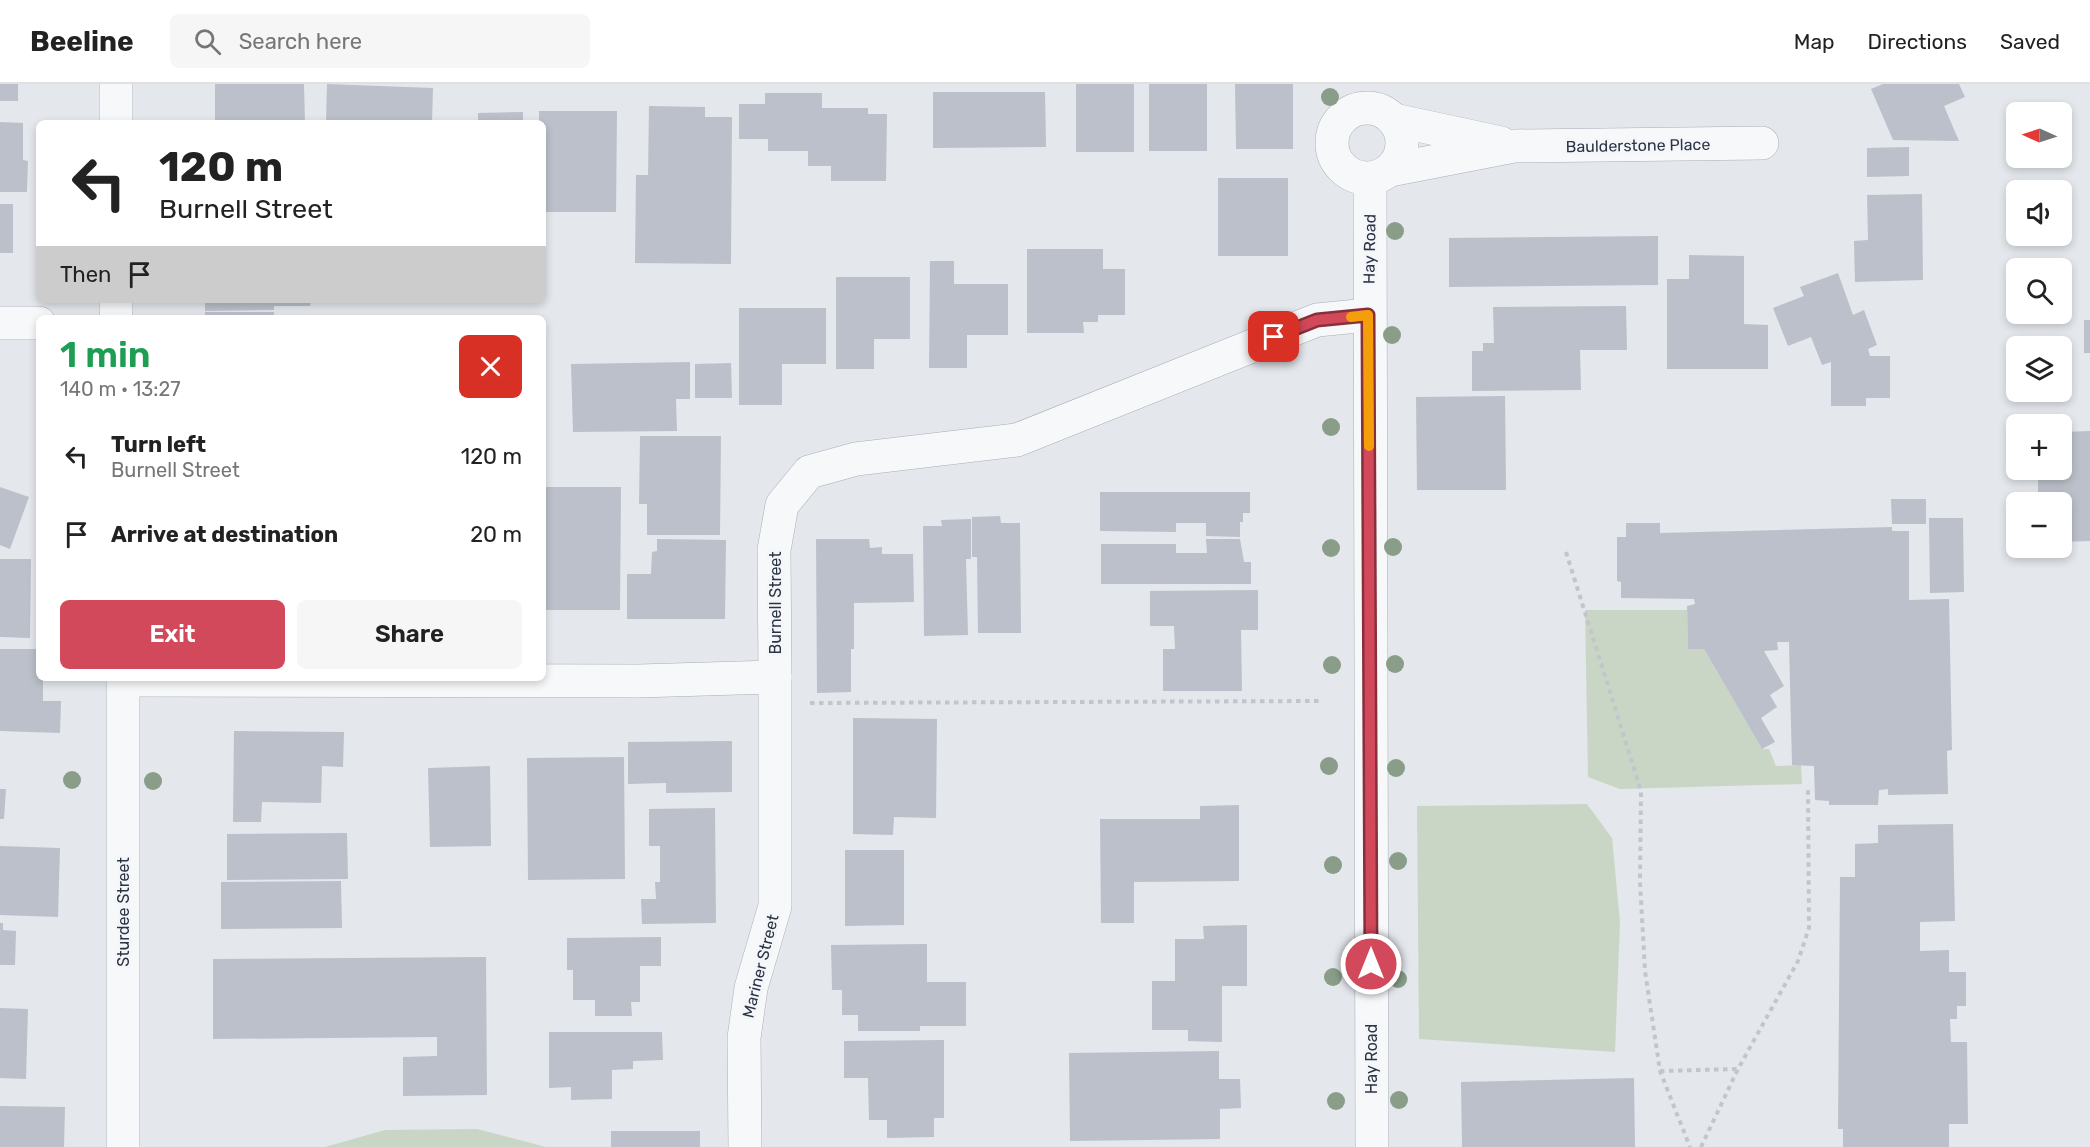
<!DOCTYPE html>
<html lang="en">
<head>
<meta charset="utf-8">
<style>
	:root { --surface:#fff; --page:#f6f6f6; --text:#222; --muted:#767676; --line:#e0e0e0; --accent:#d1495b }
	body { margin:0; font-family:Rubik,sans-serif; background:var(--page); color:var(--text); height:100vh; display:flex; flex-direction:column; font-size:22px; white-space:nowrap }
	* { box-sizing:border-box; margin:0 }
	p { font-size:20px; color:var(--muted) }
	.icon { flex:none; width:33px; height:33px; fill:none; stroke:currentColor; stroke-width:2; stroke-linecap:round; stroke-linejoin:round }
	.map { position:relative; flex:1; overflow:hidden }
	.details { position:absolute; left:36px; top:231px; width:510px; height:366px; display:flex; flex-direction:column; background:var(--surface); border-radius:9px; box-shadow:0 3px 9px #0003 }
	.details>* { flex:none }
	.hud { position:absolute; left:36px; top:36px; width:510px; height:183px; border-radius:9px; box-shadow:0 3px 9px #0003; background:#fff; color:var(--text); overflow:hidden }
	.needle { width:39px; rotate:273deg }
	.tools { position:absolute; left:2006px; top:18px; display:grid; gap:12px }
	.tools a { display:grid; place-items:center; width:66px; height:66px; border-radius:9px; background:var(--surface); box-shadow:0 3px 9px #0003; font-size:30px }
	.pin { position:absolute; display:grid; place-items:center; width:51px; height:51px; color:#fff; margin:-26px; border-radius:12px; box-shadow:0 3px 9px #0006 }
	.me { position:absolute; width:66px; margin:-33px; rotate:0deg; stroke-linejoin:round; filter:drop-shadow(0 0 4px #0008) }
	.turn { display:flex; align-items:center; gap:21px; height:126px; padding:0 24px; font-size:27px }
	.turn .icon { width:78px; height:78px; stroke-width:2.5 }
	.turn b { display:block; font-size:42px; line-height:51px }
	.then { display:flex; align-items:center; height:57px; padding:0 24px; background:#0003; gap:12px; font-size:22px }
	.round { display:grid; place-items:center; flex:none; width:63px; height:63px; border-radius:9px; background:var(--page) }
	.head { display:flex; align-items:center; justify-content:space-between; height:102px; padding:0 24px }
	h1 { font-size:36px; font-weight:600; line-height:45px; color:#1e9e55 }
	.primary-button { display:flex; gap:12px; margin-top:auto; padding:12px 24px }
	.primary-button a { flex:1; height:69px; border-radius:9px; background:var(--accent); color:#fff; font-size:24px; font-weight:600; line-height:69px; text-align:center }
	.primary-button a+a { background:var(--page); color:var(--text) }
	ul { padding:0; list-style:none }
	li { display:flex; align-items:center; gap:18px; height:78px; padding:0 24px }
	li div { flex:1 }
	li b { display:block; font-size:22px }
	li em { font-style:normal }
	header { display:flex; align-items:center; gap:36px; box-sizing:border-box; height:84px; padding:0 30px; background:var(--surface); border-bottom:2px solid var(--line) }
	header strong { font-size:28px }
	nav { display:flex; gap:33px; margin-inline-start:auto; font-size:21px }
	.search { width:420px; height:54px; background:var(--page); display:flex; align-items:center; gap:15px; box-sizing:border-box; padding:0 21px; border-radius:9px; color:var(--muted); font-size:22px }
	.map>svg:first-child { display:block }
	.green { fill:#c9d6c5 }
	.building { fill:#bbc0ca }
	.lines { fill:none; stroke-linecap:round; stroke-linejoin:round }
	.minor-casing { stroke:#a9aeb7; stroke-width:34 }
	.path { stroke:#c2c5cb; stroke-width:4; stroke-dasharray:4.5 4.5; stroke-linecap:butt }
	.minor { stroke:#f7f8fa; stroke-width:33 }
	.tree { fill:#899d89 }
	.route-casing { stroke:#882f3b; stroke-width:15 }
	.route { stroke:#d1495b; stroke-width:10 }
	.slow { stroke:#f59e0b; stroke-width:10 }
	.labels { text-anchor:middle; stroke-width:6; stroke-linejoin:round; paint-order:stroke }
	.street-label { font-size:16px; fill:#2b3445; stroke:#f4f6f9 }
</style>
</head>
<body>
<header>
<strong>Beeline</strong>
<div class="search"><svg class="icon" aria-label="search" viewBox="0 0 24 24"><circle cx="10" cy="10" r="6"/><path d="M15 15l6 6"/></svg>Search here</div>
<nav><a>Map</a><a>Directions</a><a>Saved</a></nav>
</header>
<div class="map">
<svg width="2090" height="1063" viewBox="0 0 2090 1063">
	<rect width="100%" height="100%" fill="#e4e7ec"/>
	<g class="green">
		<path d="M 1585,526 L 1687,526 L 1688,565 L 1704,565 L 1762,665 L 1769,665 L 1776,682 L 1801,681 L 1802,700 L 1620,705 L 1588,693 Z"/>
		<path d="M 1587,720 L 1612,754 L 1620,838 L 1615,968 L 1419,955 L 1417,722 Z"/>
		<path d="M 477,1045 L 546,1063 L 325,1063 L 385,1046 Z"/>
	</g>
	<g class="building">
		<rect x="0" y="0" width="18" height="17"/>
		<path d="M 215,0 L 304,0 L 305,39 L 215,39 Z"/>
		<path d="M 327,0 L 433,4 L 432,39 L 326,39 Z"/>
		<rect x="1076" y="0" width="58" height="68"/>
		<rect x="1149" y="0" width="58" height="67"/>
		<path d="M 1235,0 L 1293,0 L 1293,65 L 1236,65 Z"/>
		<path d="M 1883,0 L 1959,0 L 1965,13 L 1944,22 L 1959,57 L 1893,56 L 1871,5 Z"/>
		<path d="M 933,8 L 1045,8 L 1046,63 L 933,64 Z"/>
		<path d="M 765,9 L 822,9 L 822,24 L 868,24 L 868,30 L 887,30 L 886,97 L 831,97 L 831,82 L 808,82 L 808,67 L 768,67 L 768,55 L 739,55 L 739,20 L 765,20 Z"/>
		<path d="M 649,22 L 705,23 L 705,33 L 732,33 L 731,180 L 635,179 L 636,91 L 648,91 Z"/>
		<path d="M 539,27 L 617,27 L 616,128 L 543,128 L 543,39 L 539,39 Z"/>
		<path d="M 523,28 L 523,39 L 478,39 L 478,29 Z"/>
		<path d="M 0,38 L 23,39 L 23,76 L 28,77 L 27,108 L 0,108 Z"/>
		<path d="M 1909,63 L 1909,92 L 1867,93 L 1867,64 Z"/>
		<rect x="1218" y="94" width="70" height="78"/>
		<path d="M 1922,110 L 1923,196 L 1855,198 L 1854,157 L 1868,156 L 1867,111 Z"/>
		<rect x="0" y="120" width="13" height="49"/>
		<path d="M 1658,152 L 1658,201 L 1449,203 L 1449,154 Z"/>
		<path d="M 1027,165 L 1103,165 L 1103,185 L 1125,185 L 1125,231 L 1098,231 L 1098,238 L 1083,238 L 1084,249 L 1027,249 Z"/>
		<path d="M 1689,171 L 1744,172 L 1744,240 L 1768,241 L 1768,285 L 1667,285 L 1667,195 L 1689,195 Z"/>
		<path d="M 930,177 L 954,177 L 954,200 L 1008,200 L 1008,251 L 967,251 L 967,284 L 929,284 Z"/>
		<path d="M 1838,189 L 1853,231 L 1864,226 L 1877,261 L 1868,265 L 1870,272 L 1890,272 L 1890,314 L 1866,314 L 1866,322 L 1831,322 L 1831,278 L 1822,281 L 1811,253 L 1788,262 L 1773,224 L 1804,212 L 1800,203 Z"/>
		<path d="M 836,193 L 910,193 L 910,255 L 874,255 L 874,285 L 836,285 Z"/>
		<path d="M 205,216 L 311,216 L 310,222 L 274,222 L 274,226 L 205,227 Z"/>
		<path d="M 1626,222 L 1627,266 L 1580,266 L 1581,306 L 1472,307 L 1472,267 L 1483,267 L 1483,259 L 1494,259 L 1493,223 Z"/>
		<path d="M 739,224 L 826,224 L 826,280 L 782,280 L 782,321 L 739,321 Z"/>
		<rect x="205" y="228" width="69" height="6"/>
		<rect x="2084" y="236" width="6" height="33"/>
		<path d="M 690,278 L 690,315 L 676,315 L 677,347 L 573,348 L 571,280 Z"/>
		<path d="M 731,279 L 732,314 L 695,314 L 695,280 Z"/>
		<path d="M 1505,312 L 1506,406 L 1417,406 L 1416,313 Z"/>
		<path d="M 2090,347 L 2090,457 L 2061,458 L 2061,418 L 2038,418 L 2038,386 L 2061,386 L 2061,348 Z"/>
		<path d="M 640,352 L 721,352 L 720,451 L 647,451 L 647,420 L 639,420 Z"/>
		<path d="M 0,403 L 29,413 L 10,465 L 0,461 Z"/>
		<path d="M 543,403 L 621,403 L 620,526 L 543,526 Z"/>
		<path d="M 1100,408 L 1250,408 L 1250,429 L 1243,429 L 1243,438 L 1240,438 L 1240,453 L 1206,452 L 1206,439 L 1176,439 L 1176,448 L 1100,447 Z"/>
		<path d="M 1891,415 L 1926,415 L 1926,440 L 1892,440 Z"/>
		<path d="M 1000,432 L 1001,439 L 1020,439 L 1021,549 L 978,549 L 977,473 L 972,473 L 972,433 Z"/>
		<path d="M 1929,434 L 1963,434 L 1964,508 L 1930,509 Z"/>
		<path d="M 971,435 L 971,475 L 966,475 L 968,551 L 924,552 L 923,442 L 942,442 L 941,436 Z"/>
		<path d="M 1626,439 L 1660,439 L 1660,449 L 1892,443 L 1892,447 L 1909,447 L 1909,516 L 1949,515 L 1952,666 L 1947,667 L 1948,710 L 1888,711 L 1888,705 L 1879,706 L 1878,721 L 1829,721 L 1829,717 L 1815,716 L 1814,682 L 1792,681 L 1789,558 L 1777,558 L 1778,566 L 1764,567 L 1784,602 L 1770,611 L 1777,623 L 1761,634 L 1775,658 L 1762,665 L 1704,565 L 1688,565 L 1687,522 L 1695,520 L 1694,515 L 1621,514 L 1621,498 L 1617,497 L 1617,453 L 1626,453 Z"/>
		<path d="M 657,455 L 726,456 L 725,535 L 627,535 L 627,490 L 651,490 L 652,468 L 657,467 Z"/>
		<path d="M 816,455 L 869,455 L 870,464 L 882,463 L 882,470 L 913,470 L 914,518 L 854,519 L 854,565 L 851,565 L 851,608 L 817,609 Z"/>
		<path d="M 1206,455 L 1240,455 L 1244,478 L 1251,478 L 1251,500 L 1101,500 L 1101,460 L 1176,460 L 1176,469 L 1207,469 Z"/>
		<path d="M 0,475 L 31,475 L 30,554 L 0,553 Z"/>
		<path d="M 1258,506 L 1258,546 L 1241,546 L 1242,607 L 1163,607 L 1163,565 L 1175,565 L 1174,542 L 1150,542 L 1150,507 Z"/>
		<path d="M 0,565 L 39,565 L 39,594 L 43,594 L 43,617 L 61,617 L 60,649 L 0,647 Z"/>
		<path d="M 853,634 L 937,635 L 936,734 L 894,733 L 893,751 L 853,750 Z"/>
		<path d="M 234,647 L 344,648 L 343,683 L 322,682 L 321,719 L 262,718 L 261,738 L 233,738 Z"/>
		<path d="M 732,657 L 732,708 L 666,709 L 666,699 L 628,700 L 628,658 Z"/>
		<path d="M 624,673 L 625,795 L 528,796 L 527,674 Z"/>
		<path d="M 490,682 L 491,762 L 430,763 L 428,684 Z"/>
		<path d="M 0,705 L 6,705 L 4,735 L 0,735 Z"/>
		<path d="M 1239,721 L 1239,797 L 1134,798 L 1134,839 L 1101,839 L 1100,735 L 1200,735 L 1200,722 Z"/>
		<path d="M 715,724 L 716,839 L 642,840 L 641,815 L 656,815 L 655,798 L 660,798 L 660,762 L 649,762 L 649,725 Z"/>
		<path d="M 1953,740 L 1955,837 L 1920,838 L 1920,867 L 1949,866 L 1949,888 L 1966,888 L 1966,922 L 1957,922 L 1957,935 L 1950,935 L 1951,958 L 1967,958 L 1968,1040 L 1949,1040 L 1949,1063 L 1843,1063 L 1843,1045 L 1838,1045 L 1840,793 L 1855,793 L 1855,760 L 1878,759 L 1878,741 Z"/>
		<path d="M 347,749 L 348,795 L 227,796 L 227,750 Z"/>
		<path d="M 0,762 L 60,764 L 58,833 L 0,831 Z"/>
		<path d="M 845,766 L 904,766 L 904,841 L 845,842 Z"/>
		<path d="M 341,797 L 342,844 L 221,845 L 221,798 Z"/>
		<path d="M 0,839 L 3,839 L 3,846 L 16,847 L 15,881 L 0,881 Z"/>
		<path d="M 1247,841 L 1247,902 L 1222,902 L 1222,958 L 1188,957 L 1188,946 L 1152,946 L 1152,897 L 1175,897 L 1175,855 L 1204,855 L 1203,842 Z"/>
		<path d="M 661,853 L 661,882 L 640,882 L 640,918 L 631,918 L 632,932 L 595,932 L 595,916 L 573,916 L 573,886 L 567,886 L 567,854 Z"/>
		<path d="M 927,860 L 927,898 L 966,898 L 966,942 L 920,942 L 920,947 L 858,947 L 858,931 L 842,931 L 842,906 L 832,906 L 831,861 Z"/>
		<path d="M 486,873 L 487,1011 L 403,1012 L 403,973 L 437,972 L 437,953 L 213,955 L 213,875 Z"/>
		<path d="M 0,924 L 28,925 L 26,995 L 0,994 Z"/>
		<path d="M 549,948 L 662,948 L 663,976 L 633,977 L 633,985 L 612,986 L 612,1015 L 571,1016 L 571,1003 L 549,1004 Z"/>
		<path d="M 944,956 L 944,1034 L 934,1034 L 934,1053 L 887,1054 L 887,1036 L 869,1036 L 868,994 L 844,994 L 844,957 Z"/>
		<path d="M 1219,967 L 1219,995 L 1240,995 L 1241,1024 L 1220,1025 L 1220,1055 L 1070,1057 L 1069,969 Z"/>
		<path d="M 1634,994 L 1635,1063 L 1462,1063 L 1461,998 Z"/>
		<path d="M 0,1022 L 65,1023 L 64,1063 L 0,1063 Z"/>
		<rect x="611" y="1047" width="89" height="16"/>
	</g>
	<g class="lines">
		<g class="minor-casing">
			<g id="minor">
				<path d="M 116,0 L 116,39"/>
				<circle cx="1367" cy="59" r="35"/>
				<path d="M 1394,36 L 1501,59"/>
				<path d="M 1390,86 L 1514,62 L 1762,59"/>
				<path d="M 1370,95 L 1372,1063"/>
				<path d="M 116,216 L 116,234"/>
				<path d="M 0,239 L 39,239"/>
				<path d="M 123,594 L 123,1063"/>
				<path d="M 123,596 L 639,597 L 775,593 L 774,466 L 782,421 L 809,388 L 856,375 L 1017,356 L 1317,236 L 1368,231"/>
				<path d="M 745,1063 L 744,954 L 751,904 L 775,822 L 775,593"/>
			</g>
		</g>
		<g class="path">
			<path d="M 1566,468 L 1641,707 L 1640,798 L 1645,887 L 1660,987 L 1690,1063"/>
			<path d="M 810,619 L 1320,617"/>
			<path d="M 1660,987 L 1738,985"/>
			<path d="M 1701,1063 L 1738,985 L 1798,877 L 1809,844 L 1808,702"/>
		</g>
		<use href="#minor" class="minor"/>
	</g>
	<g class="tree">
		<circle cx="1330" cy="13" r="9"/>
		<circle cx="1395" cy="147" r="9"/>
		<circle cx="1392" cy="251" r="9"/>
		<circle cx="1331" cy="343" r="9"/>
		<circle cx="1393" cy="463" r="9"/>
		<circle cx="1331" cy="464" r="9"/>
		<circle cx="1395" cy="580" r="9"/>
		<circle cx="1332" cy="581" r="9"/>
		<circle cx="1329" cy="682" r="9"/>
		<circle cx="1396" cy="684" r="9"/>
		<circle cx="72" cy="696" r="9"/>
		<circle cx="153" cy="697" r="9"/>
		<circle cx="1398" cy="777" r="9"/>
		<circle cx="1333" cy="781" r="9"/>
		<circle cx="1333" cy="893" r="9"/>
		<circle cx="1398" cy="895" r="9"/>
		<circle cx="1399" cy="1016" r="9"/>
		<circle cx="1336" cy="1017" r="9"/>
	</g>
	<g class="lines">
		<g class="route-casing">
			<path id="route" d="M 1274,253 L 1317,236 L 1368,231 L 1371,880"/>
		</g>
		<use href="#route" class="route"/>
		<path class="slow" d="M 1351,233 L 1368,231 L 1369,362"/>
	</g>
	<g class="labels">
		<g class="street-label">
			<text transform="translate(1638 61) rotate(-1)" y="6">Baulderstone Place</text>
			<text transform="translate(1369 165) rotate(-89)" y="6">Hay Road</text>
			<text transform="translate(775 519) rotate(-90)" y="6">Burnell Street</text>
			<text transform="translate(123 828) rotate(-90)" y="6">Sturdee Street</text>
			<text transform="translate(760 882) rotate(-76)" y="6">Mariner Street</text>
			<text transform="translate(1371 975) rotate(-90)" y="6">Hay Road</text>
		</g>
	</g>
</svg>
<div class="tools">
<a><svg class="needle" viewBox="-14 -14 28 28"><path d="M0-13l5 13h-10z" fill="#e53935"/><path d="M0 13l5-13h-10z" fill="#767676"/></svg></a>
<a><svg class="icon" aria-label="sound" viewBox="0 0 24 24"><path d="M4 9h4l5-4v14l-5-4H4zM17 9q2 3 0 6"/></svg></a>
<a><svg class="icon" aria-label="search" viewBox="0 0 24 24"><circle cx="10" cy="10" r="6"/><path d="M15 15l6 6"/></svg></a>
<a><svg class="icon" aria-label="layers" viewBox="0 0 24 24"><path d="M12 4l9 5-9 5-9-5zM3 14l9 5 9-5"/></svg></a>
<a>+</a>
<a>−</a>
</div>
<div class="pin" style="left:1274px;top:253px;background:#d93025"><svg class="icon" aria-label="arrive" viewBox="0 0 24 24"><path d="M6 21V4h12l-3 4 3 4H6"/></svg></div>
<svg class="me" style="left:1371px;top:880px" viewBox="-20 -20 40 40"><circle r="17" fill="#d1495b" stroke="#fff" stroke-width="3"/><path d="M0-11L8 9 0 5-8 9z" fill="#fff"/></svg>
<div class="hud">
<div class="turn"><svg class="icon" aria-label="left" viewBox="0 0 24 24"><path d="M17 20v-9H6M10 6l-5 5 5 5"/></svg><div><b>120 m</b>Burnell Street</div></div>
<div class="then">Then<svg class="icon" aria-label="arrive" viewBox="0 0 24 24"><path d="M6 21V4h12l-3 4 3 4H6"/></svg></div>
</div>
<section class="details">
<div class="head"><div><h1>1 min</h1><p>140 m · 13:27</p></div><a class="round" style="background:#d93025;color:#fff"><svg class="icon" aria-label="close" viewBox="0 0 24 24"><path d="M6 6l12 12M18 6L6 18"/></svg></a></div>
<ul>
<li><svg class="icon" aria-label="left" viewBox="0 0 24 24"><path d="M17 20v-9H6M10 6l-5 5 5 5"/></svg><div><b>Turn left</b><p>Burnell Street</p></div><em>120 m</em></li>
<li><svg class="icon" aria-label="arrive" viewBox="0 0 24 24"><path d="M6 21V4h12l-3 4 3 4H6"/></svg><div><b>Arrive at destination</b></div><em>20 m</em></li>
</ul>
<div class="primary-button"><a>Exit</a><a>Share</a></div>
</section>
</div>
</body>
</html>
